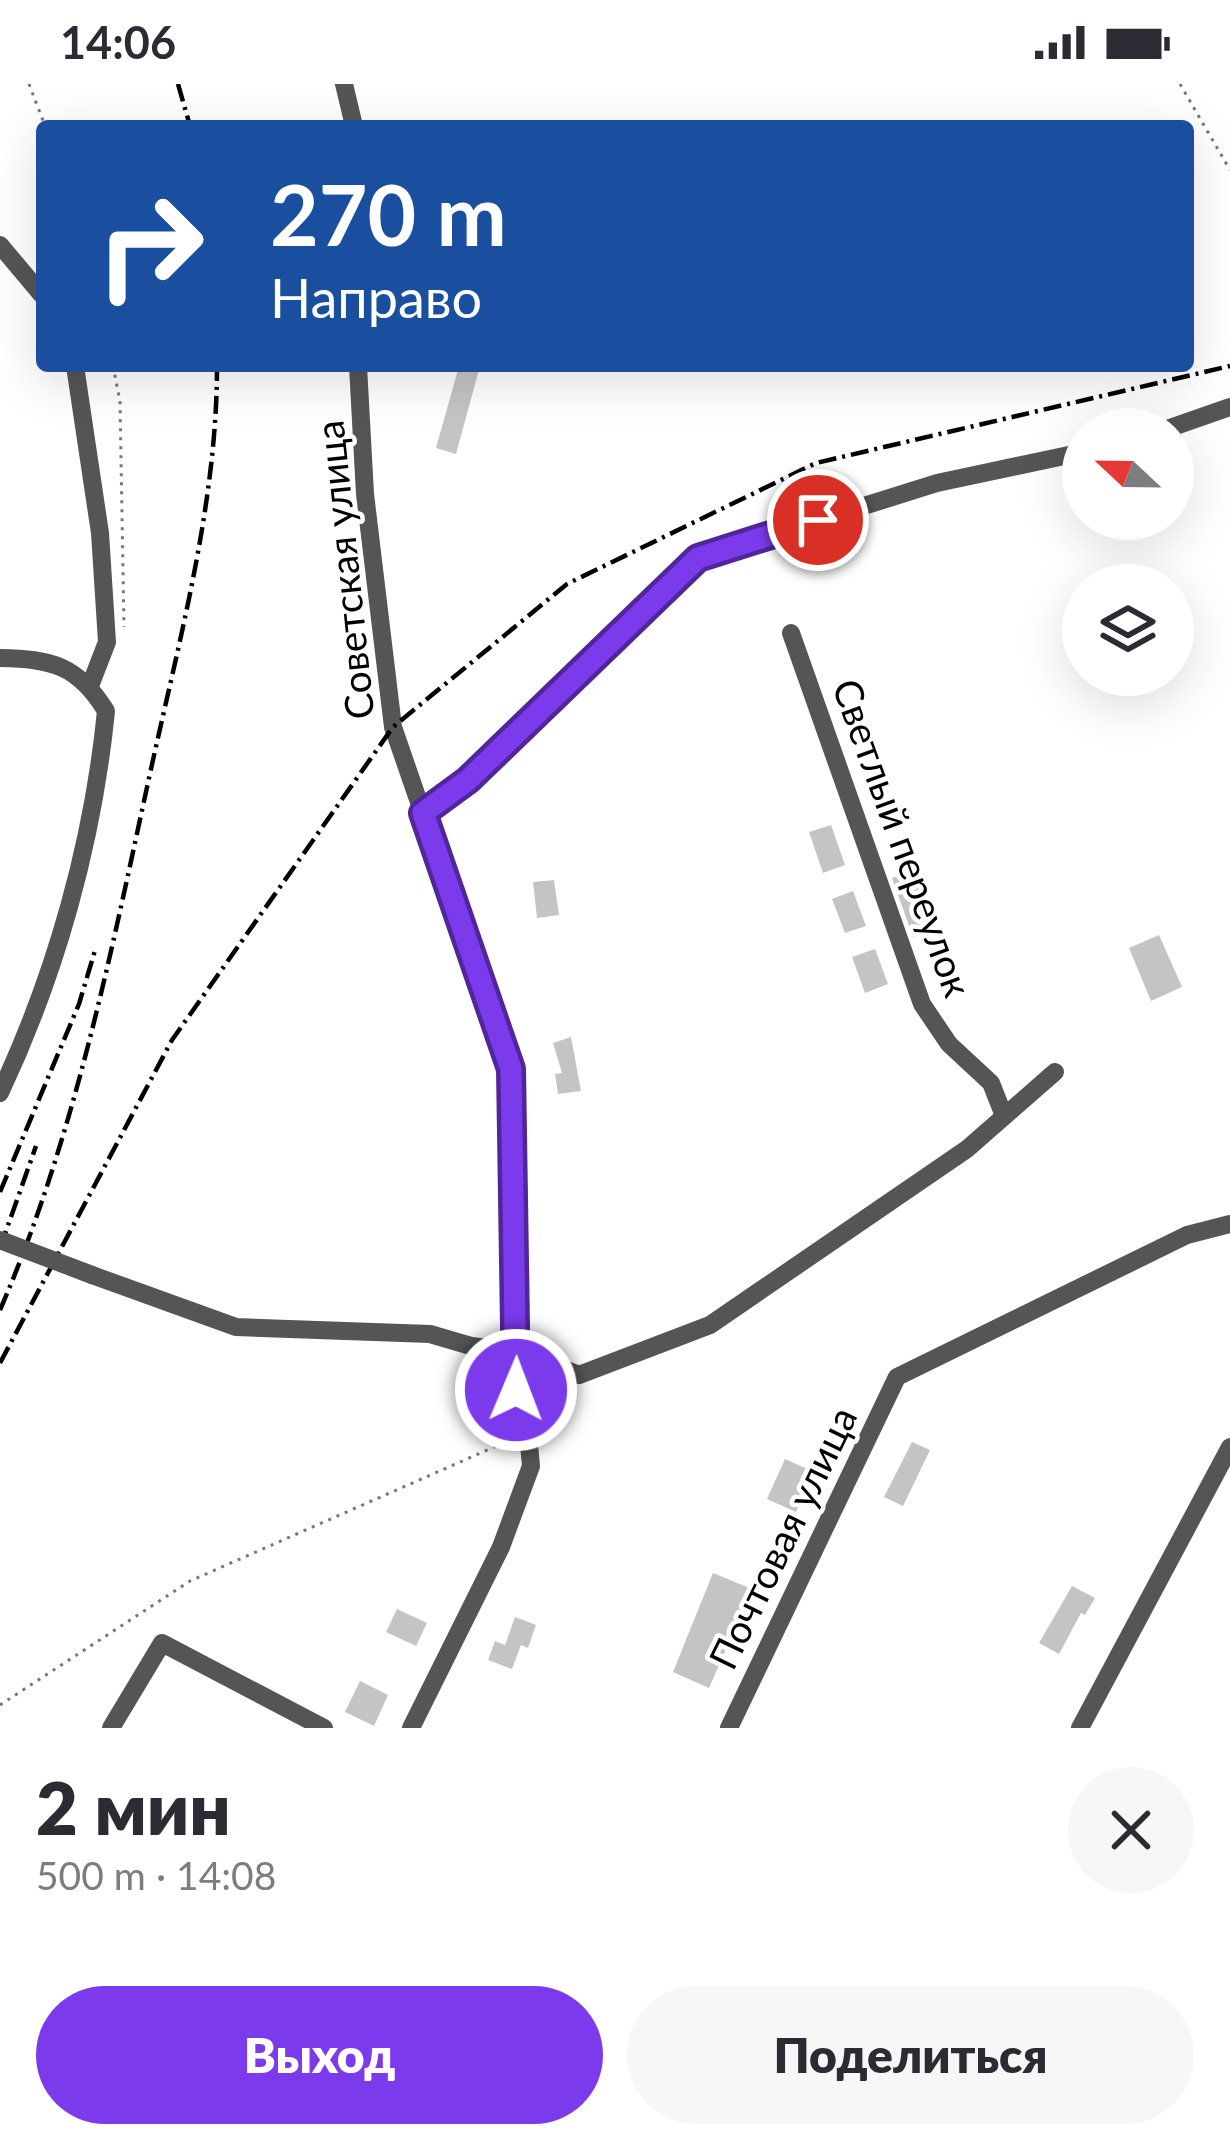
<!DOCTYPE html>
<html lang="ru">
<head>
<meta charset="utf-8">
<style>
	:root { --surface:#fff; --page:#f7f7f7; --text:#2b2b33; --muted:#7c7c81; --accent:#7c3aed }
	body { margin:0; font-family:Lato,sans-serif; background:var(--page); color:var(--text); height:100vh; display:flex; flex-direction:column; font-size:45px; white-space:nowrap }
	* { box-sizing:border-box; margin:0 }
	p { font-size:39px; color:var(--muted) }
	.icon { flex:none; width:66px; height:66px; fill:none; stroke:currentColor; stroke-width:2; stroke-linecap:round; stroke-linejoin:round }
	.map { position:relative; height:1644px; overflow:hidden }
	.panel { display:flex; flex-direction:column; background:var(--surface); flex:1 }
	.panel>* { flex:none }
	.hud { position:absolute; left:36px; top:36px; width:1158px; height:252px; border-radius:12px; box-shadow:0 12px 48px #0002; background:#1a4fa0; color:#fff; overflow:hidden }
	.needle { width:78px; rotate:292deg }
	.fabs { position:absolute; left:1062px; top:324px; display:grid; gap:24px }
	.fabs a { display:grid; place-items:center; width:132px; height:132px; border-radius:50%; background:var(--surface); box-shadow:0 12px 48px #0002; font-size:60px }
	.pin { position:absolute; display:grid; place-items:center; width:102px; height:102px; color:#fff; margin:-51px; border:6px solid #fff; border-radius:50%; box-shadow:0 3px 12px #0007 }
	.me { position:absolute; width:132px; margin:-66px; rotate:1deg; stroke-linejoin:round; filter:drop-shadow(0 0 9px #0008) }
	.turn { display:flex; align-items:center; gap:42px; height:252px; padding:0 36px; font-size:54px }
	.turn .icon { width:156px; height:156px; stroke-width:2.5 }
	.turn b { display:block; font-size:84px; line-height:102px }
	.round { display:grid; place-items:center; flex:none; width:126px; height:126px; border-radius:63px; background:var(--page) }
	.headline { display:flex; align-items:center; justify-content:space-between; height:204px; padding:0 36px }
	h1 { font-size:72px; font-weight:800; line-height:90px }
	.button { display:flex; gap:24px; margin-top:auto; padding:24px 36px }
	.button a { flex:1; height:138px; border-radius:72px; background:var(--accent); color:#fff; font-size:48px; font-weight:800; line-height:138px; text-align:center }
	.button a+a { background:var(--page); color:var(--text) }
	.status { display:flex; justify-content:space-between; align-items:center; height:84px; padding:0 60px; background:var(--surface); direction:ltr }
	.status svg { height:33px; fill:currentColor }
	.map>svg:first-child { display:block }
	.building { fill:#c4c4c4 }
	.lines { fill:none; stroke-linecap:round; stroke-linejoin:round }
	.path { stroke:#777; stroke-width:3; stroke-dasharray:3 6; stroke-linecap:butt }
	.minor { stroke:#555; stroke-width:18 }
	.rail { stroke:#000; stroke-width:4.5; stroke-dasharray:18 6 3 6; stroke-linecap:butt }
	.minor-bridge { stroke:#555; stroke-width:18 }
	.route-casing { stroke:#51269a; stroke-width:30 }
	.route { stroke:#7c3aed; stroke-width:21 }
	.labels { text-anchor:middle; stroke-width:9; stroke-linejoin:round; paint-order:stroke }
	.street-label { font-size:39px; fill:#000; stroke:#fff }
</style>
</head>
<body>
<div class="status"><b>14:06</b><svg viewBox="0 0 49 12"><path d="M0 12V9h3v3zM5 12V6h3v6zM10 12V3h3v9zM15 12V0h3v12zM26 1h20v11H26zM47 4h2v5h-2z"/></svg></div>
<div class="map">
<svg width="1230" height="1644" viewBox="0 0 1230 1644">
	<rect width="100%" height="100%" fill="#fff"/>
	<g class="building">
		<path d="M 459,282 L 480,282 L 456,370 L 436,364 Z"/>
		<path d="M 831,741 L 845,781 L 823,789 L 809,748 Z"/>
		<path d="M 916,785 L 937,845 L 913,853 L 892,794 Z"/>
		<path d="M 554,796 L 559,831 L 537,834 L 533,798 Z"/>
		<path d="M 853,807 L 866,842 L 845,849 L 832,815 Z"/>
		<path d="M 1159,851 L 1182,903 L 1151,917 L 1129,864 Z"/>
		<path d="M 875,865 L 888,900 L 865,909 L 852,873 Z"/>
		<path d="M 571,953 L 581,1007 L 558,1010 L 555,990 L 562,989 L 553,959 Z"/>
		<path d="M 912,1358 L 930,1366 L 903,1422 L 884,1413 Z"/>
		<path d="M 785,1375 L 814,1388 L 796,1428 L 767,1415 Z"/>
		<path d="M 713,1489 L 752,1505 L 709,1604 L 673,1588 Z"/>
		<path d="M 1072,1502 L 1095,1514 L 1085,1531 L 1081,1529 L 1059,1570 L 1039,1559 Z"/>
		<path d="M 397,1525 L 427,1539 L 416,1562 L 386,1548 Z"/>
		<path d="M 515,1533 L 536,1541 L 528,1564 L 521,1561 L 512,1585 L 488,1576 L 495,1557 L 505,1561 Z"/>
		<path d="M 360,1597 L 388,1611 L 374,1642 L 345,1628 Z"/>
	</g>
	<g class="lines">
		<g class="path">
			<path d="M 29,0 L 45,42"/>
			<path d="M 1180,0 L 1230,86"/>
			<path d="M 113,282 L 120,317 L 124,543"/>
			<path d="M 0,1621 L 190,1497 L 510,1356"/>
		</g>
		<g class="minor">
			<path d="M 344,0 L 354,42"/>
			<path d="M 0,161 L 42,211"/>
			<path d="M 75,282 L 100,449 L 107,558 L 90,602"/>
			<path d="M 358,282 L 365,410 L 393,643 L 511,985 L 516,1306 L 526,1329 L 531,1382 L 501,1463 L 411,1644"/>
			<path d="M 1167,345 L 1230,323"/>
			<path d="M 791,549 L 922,920 L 949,960 L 991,999 L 1004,1032"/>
			<path d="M 0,574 C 51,575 78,581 106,627 C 93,758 56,890 0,1009"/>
			<path d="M 423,729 L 468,696 L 698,474 L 937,399 L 1083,368"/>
			<path d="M 92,1191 L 236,1243 L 430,1250 L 471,1262 L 496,1281 L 516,1306"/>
			<path d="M 471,1262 L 517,1267 L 579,1291 L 710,1241 L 967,1065 L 1055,988"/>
			<path d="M 111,1644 L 162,1559 L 324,1644"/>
			<path d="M 729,1644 L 897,1293 L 1187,1151 L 1230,1140"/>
			<path d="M 1080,1644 L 1230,1363"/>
		</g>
		<g class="rail">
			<path d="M 178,0 L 190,42"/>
			<path d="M 0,1108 L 79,920 L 96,863"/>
			<path d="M 0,1164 L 36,1062"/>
			<path d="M 0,1226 C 75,1053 111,868 151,685 C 180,553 217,418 217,282"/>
			<path d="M 0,1279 L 172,956 L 393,643 L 567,500 L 816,379 L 1230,282"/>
		</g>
		<path class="minor-bridge" d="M 0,1156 L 92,1191"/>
	</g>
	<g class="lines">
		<g class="route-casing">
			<path id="route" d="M 516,1306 L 511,985 L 423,729 L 468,696 L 698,474 L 818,436"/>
		</g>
		<use href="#route" class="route"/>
	</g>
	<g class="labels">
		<g class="street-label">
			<text transform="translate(345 486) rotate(-96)" y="14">Советская улица</text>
			<text transform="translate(902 754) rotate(70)" y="14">Светлый переулок</text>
			<text transform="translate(783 1454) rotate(-64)" y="14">Почтовая улица</text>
		</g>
	</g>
</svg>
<div class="fabs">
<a><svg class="needle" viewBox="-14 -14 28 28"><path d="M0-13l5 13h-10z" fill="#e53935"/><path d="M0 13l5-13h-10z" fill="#7c7c81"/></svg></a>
<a><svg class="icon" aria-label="layers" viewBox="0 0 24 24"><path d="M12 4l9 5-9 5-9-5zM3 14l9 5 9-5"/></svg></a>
</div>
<div class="pin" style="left:818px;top:436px;background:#d93025"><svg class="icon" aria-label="arrive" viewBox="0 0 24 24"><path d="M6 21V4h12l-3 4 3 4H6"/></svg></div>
<svg class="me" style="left:516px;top:1306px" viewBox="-20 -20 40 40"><circle r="17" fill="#7c3aed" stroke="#fff" stroke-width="3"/><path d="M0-11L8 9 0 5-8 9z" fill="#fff"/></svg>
<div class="hud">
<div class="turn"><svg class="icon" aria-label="right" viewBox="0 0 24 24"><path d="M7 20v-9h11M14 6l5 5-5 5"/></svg><div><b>270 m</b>Направо</div></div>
</div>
</div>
<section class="panel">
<div class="headline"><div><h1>2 мин</h1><p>500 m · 14:08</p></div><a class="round"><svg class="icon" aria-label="close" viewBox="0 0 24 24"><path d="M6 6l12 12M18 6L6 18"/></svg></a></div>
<div class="button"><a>Выход</a><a>Поделиться</a></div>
</section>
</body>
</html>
